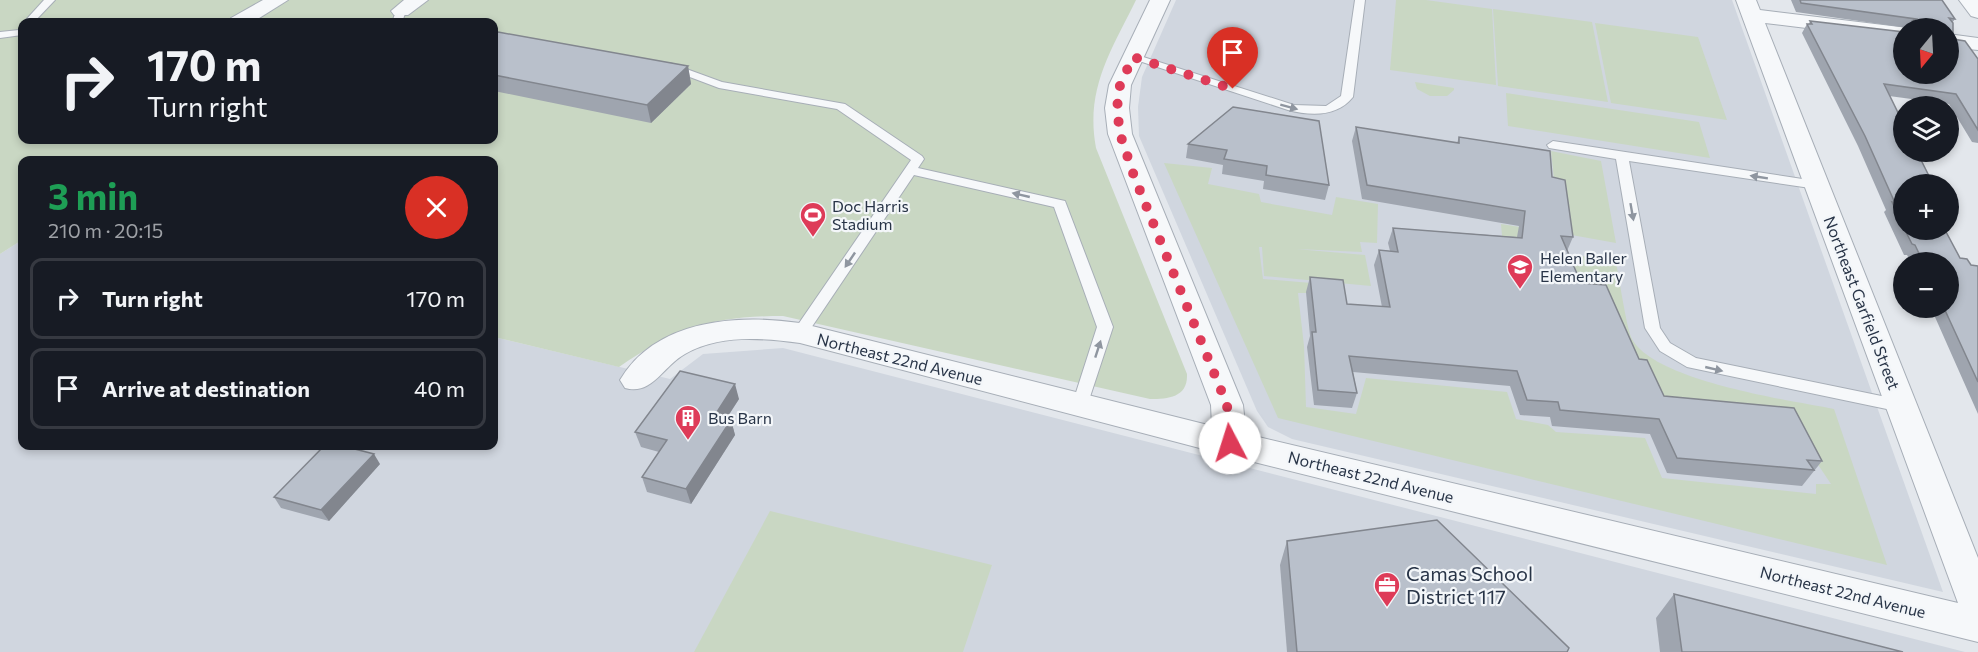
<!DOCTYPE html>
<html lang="en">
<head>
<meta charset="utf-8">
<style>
	:root { --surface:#171b24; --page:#20242c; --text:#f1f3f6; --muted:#9ea1a6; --line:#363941 }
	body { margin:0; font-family:Commissioner,sans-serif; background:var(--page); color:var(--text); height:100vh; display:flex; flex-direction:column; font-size:22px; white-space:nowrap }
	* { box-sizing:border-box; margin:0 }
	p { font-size:20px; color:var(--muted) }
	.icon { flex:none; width:33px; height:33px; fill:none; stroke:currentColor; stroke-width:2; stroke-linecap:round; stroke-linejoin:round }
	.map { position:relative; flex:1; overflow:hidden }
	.details { position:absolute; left:18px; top:156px; width:480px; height:294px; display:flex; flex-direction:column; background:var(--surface); border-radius:12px; box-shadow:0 3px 9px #0003 }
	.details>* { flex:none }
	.banner { position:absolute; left:18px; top:18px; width:480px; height:126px; border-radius:12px; box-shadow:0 3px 9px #0003; background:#171b24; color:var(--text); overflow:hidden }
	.needle { width:39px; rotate:198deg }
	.controls { position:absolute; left:1893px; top:18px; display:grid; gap:12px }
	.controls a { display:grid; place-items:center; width:66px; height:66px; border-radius:50%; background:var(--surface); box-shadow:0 3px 9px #0003; font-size:30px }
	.pin { position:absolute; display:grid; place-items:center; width:51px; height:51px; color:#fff; margin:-62px -26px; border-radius:50% 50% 50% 0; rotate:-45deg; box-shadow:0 0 6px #0007 }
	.pin .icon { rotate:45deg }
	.me { position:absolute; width:66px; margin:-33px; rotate:355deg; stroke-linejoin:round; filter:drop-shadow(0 0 4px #0008) }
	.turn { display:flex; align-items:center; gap:21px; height:126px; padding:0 30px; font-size:27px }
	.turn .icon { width:78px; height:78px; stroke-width:2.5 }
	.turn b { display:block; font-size:42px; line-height:51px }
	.round { display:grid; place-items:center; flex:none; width:63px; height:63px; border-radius:32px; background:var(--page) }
	.headline { display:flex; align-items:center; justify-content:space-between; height:102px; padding:0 30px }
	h1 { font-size:36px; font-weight:700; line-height:45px; color:#1e9e55 }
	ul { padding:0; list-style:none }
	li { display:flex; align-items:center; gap:18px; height:81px; margin:0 12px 9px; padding:0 18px; border:3px solid var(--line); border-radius:12px }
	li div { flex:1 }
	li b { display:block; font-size:22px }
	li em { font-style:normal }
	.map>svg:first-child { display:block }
	.built { fill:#d0d6df }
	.green { fill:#c9d7c3; fill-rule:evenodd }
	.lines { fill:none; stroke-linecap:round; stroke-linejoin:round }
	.lane-casing { stroke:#a7aeb7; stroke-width:2 }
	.street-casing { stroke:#a7aeb7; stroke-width:2 }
	.lane { fill:#f6f8fa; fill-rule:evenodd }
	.street { fill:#f6f8fa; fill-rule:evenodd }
	.wall { fill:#9fa5af }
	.shaded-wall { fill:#82868e }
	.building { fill:#b9c0cb; stroke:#82868e; stroke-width:1.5 }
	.oneway { fill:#8f96a0 }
	.route { stroke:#de3b58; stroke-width:10; stroke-dasharray:0 18 }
	.labels { text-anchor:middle; stroke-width:4.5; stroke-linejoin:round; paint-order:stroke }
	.poi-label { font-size:16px; fill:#283447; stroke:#f3f6f9; text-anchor:start }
	.street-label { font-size:16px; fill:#283447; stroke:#f3f6f9 }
	.near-poi-label { font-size:20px; fill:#283447; stroke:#f3f6f9; text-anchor:start }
</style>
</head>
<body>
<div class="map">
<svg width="1978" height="652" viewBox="0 0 1978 652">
	<rect width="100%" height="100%" fill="#e3e7ec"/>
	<g class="built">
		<path d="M 1176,0 L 1732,0 L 1943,592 L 1292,439 L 1268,427 L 1257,411 L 1139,136 L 1138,107 L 1142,77 Z"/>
		<path d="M 22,240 L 22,446 L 494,446 L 494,337 L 670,379 L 703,354 L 783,348 L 1965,652 L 0,652 L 0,254 Z"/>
	</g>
	<g class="green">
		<path d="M 0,0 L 1136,0 C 1111,51 1085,89 1096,148 L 1187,374 C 1188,397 1169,399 1150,399 L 783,316 C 713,316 676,328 619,367 L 494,337 L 494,160 L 22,160 L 22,240 L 0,254 ZM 22,22 L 494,22 L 494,140 L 22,140 Z"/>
		<path d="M 1396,0 L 1426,0 L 1492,9 L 1496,85 L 1390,70 Z"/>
		<path d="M 1493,9 L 1592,22 L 1608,102 L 1498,86 Z"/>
		<path d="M 1595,23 L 1698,37 L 1727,120 L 1611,103 Z"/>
		<path d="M 1415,82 L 1454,88 L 1454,90 L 1447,96 L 1430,96 L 1417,89 Z"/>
		<path d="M 1506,93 L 1699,122 L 1710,158 L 1508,126 Z"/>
		<path d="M 1551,151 L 1601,161 L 1616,243 L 1555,232 L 1554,240 L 1502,236 L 1501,224 L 1538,230 L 1555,189 Z"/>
		<path d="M 1164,163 L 1212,168 L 1208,184 L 1259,194 L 1261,202 L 1332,215 L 1336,197 L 1378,204 L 1377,243 L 1360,242 L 1362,252 L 1296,249 L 1365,255 L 1371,286 L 1264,276 L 1262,247 L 1259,247 L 1263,279 L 1335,285 L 1338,293 L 1298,293 L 1304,346 L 1306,407 L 1356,414 L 1366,378 L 1507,392 L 1516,419 L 1548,425 L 1556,432 L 1645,438 L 1662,478 L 1816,494 L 1816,484 L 1831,484 L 1784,414 L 1664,400 L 1577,295 L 1563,255 L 1615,258 C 1619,275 1626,327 1632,339 C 1655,381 1788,400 1834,409 L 1887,565 L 1278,418 Z"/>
		<path d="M 770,511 L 992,565 L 963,652 L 694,652 Z"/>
	</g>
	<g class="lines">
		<g class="lane-casing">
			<g id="lane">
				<path d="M 44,0 L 55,0 L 34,22 L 24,22 Z"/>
				<path d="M 1355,0 L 1365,0 L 1353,97 C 1337,117 1311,116 1288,110 L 1127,57 L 1129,55 L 1137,55 L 1294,105 L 1326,106 L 1341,96 Z"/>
				<path d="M 397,9 L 406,11 L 402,22 L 392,22 Z"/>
				<path d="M 19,30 L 22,31 L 22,35 L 0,38 L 0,32 Z"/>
				<path d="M 670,63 L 722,82 L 845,104 L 922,156 L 924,159 L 918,168 L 1065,201 L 1113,327 L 1086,409 L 1074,409 L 1072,405 L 1097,327 L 1054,207 L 914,175 L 805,337 L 795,337 L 792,333 L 795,329 L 911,160 L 837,109 L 719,88 L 666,68 L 664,66 Z"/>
				<path d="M 1553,141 L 1822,182 L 1823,185 L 1817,189 L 1629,161 L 1660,328 L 1670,343 L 1696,358 L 1901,400 L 1907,402 L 1909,406 L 1907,410 L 1901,412 L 1687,367 L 1660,351 L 1645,328 L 1616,159 L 1549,148 L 1547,145 Z"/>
			</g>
		</g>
		<g class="street-casing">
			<g id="street">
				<path d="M 263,0 L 288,0 L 253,22 L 228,22 L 231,18 Z"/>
				<path d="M 404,0 L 428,0 L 408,15 L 394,15 L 391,11 Z"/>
				<path d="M 1150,0 L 1170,0 L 1131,85 L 1129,108 L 1132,134 L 1243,405 L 1246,434 L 1958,603 L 1736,0 L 1756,0 L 1760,10 L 1908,28 L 1904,28 L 1904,40 L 1765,23 L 1978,558 L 1978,642 L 1230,456 L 800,343 C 762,338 720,334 685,354 C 663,366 652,396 625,388 L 620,380 C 656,319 738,314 800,323 L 1212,426 L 1211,405 L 1108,134 L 1105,108 L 1109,85 Z"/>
				<path d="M 1959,0 L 1978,0 L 1978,18 L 1971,16 Z"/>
				<path d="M 1948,34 L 1978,38 L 1978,50 L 1948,47 Z"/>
			</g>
		</g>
		<use href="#lane" class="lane"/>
		<use href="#street" class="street"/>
	</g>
	<g class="wall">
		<path d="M 1791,0 L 1942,0 L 1955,19 L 1952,23 L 1953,39 L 1978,59 L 1978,143 L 1972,142 L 1949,104 L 1889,96 L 1904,184 L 1904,230 L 1945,230 L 1960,258 L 1971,265 L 1978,266 L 1978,414 L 1931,308 L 1948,308 L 1948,262 L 1911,262 L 1907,255 L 1904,255 L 1884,212 L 1886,210 L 1858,146 L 1802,33 L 1807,24 L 1809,24 L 1810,21 L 1904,74 L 1948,28 L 1907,28 L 1908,28 L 1796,12 Z"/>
		<path d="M 494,35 L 688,66 L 691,84 L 651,123 L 494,91 Z"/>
		<path d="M 1233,107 L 1329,185 L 1325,200 L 1263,189 L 1264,181 L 1222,174 L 1223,165 L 1186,158 L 1188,144 Z"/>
		<path d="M 1356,127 L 1457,143 L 1459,137 L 1552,177 L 1573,237 L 1567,251 L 1581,283 L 1639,359 L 1664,396 L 1822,461 L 1802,486 L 1667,473 L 1650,434 L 1552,426 L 1550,417 L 1520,415 L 1510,386 L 1353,372 L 1357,393 L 1352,408 L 1314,405 L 1307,347 L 1310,336 L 1306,292 L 1310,277 L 1347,304 L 1382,307 L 1374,265 L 1379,250 L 1390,251 L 1388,243 L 1393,228 L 1517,237 L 1519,226 L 1362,199 L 1352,141 Z"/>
		<path d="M 739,399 L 727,418 L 731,420 L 735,435 L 691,504 L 647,492 L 642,477 L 659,452 L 641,447 L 635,432 Z"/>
		<path d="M 380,464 L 329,521 L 281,508 L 274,497 Z"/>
		<path d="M 1287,541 L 1567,652 L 1287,652 L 1280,565 Z"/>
		<path d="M 1674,594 L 1903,652 L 1660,652 L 1656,618 Z"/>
	</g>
	<g class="shaded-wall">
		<path d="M 688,66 L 691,84 L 651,123 L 647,105 Z"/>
		<path d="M 735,384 L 739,399 L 718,431 L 715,415 Z"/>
		<path d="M 731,420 L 735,435 L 691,504 L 686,489 Z"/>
		<path d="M 374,454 L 380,464 L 329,521 L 321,510 Z"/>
	</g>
	<g class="building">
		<path d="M 1800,0 L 1942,0 L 1955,19 L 1949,18 L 1953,23 L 1953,39 L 1965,41 L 1978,59 L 1978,130 L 1956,94 L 1884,84 L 1904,125 L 1904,152 L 1917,152 L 1933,184 L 1904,184 L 1904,227 L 1892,202 L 1895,203 L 1865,136 L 1807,24 L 1812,24 L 1810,21 L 1904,32 L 1904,74 L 1948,74 L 1948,28 L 1911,28 L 1912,21 L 1916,19 L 1801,3 Z"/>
		<path d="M 498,32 L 688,66 L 647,105 L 494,75 L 494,35 Z"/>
		<path d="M 1233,107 L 1319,121 L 1329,185 L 1266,175 L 1267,166 L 1224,159 L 1227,150 L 1188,144 Z"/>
		<path d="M 1356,127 L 1459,143 L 1459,137 L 1550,151 L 1552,177 L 1565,180 L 1573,237 L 1561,236 L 1581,283 L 1606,285 L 1639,359 L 1647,360 L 1664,396 L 1794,408 L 1822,461 L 1807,460 L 1814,470 L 1677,458 L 1659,419 L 1560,410 L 1558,402 L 1527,400 L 1517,371 L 1349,356 L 1357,393 L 1318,390 L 1312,332 L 1316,332 L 1310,277 L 1343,280 L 1347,304 L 1390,307 L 1379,250 L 1398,252 L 1393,228 L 1522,238 L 1525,211 L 1367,185 Z"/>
		<path d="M 1905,230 L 1945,230 L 1960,258 L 1967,259 L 1971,265 L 1978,266 L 1978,382 L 1944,308 L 1948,308 L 1948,262 L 1923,262 L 1915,245 L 1912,244 Z"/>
		<path d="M 680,371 L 735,384 L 715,415 L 731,420 L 686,489 L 642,477 L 667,440 L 635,432 Z"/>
		<path d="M 324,446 L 343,446 L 374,454 L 321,510 L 274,497 Z"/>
		<path d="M 1437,520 L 1569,648 L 1567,652 L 1297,652 L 1287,541 Z"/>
		<path d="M 1674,594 L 1903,652 L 1682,652 Z"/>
	</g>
	<defs><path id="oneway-solid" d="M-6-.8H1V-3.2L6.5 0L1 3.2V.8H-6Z" transform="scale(1.5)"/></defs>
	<g class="oneway">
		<use href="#oneway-solid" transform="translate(1289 107) rotate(15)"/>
		<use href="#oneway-solid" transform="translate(1759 177) rotate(-171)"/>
		<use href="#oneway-solid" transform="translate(1021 195) rotate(-167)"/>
		<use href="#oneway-solid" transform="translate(1632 212) rotate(80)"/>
		<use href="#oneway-solid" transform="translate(850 260) rotate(124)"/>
		<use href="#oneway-solid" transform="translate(1098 349) rotate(-72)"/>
		<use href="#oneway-solid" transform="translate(1714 369) rotate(13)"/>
	</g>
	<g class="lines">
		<path class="route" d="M 1230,443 L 1227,405 L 1134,176 L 1120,134 L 1117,108 L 1120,85 L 1133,57 L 1233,89"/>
	</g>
	<defs>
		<g id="stadium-pin" transform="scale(1.35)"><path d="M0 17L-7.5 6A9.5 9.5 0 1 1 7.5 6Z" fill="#de3b58" stroke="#f3f6f9"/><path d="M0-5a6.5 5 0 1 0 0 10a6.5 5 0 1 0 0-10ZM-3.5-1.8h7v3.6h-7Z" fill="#fff"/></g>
		<g id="school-pin" transform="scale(1.35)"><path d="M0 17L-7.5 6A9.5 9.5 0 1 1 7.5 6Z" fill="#de3b58" stroke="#f3f6f9"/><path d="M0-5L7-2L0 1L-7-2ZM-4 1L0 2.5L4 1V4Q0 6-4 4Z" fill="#fff"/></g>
		<g id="building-pin" transform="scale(1.35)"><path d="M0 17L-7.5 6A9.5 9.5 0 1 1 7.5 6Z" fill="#de3b58" stroke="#f3f6f9"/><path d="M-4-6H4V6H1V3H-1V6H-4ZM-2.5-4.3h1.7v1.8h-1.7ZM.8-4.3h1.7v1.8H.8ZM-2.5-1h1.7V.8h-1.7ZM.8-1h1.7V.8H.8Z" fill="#fff"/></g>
		<g id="office-pin" transform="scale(1.35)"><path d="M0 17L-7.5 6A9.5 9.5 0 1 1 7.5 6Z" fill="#de3b58" stroke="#f3f6f9"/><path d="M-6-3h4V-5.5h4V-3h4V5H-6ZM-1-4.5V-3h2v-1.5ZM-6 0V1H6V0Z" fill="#fff"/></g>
	</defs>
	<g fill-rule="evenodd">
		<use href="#stadium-pin" x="813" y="215"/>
		<use href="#school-pin" x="1520" y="267"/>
		<use href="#building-pin" x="688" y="418"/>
		<use href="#office-pin" x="1387" y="585"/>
	</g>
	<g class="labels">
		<g class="poi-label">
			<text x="832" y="212">Doc Harris<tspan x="832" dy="18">Stadium</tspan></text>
			<text x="1540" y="264">Helen Baller<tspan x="1540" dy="18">Elementary</tspan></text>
			<text x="708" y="424">Bus Barn</text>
		</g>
		<g class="street-label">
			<text transform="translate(1862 303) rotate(69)" y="6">Northeast Garfield Street</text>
			<text transform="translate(900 359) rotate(14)" y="6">Northeast 22nd Avenue</text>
			<text transform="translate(1371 477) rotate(14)" y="6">Northeast 22nd Avenue</text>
			<text transform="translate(1843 592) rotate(14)" y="6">Northeast 22nd Avenue</text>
		</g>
		<g class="near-poi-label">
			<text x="1406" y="581">Camas School<tspan x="1406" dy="23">District 117</tspan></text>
		</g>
	</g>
</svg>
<div class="controls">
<a><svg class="needle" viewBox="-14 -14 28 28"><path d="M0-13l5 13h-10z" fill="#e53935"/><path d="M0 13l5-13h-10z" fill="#9ea1a6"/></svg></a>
<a><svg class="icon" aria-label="layers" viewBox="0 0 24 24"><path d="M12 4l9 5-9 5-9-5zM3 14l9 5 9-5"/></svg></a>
<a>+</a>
<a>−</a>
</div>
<div class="pin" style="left:1233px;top:89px;background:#d93025"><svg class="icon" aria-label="arrive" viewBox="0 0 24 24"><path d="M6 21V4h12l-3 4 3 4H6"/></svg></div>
<svg class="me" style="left:1230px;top:443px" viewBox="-20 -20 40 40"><circle r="19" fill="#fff"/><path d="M0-13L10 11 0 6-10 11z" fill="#de3b58"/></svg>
<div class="banner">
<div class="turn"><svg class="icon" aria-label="right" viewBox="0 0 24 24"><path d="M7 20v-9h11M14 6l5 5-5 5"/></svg><div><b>170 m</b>Turn right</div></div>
</div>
<section class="details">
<div class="headline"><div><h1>3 min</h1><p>210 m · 20:15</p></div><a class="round" style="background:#d93025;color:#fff"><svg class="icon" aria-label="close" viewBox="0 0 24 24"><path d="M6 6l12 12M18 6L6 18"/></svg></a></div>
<ul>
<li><svg class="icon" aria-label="right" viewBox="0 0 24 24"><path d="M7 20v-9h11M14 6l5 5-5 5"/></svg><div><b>Turn right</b></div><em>170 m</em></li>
<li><svg class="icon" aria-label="arrive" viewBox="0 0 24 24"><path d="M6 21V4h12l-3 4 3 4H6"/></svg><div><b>Arrive at destination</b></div><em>40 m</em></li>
</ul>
</section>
</div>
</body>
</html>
